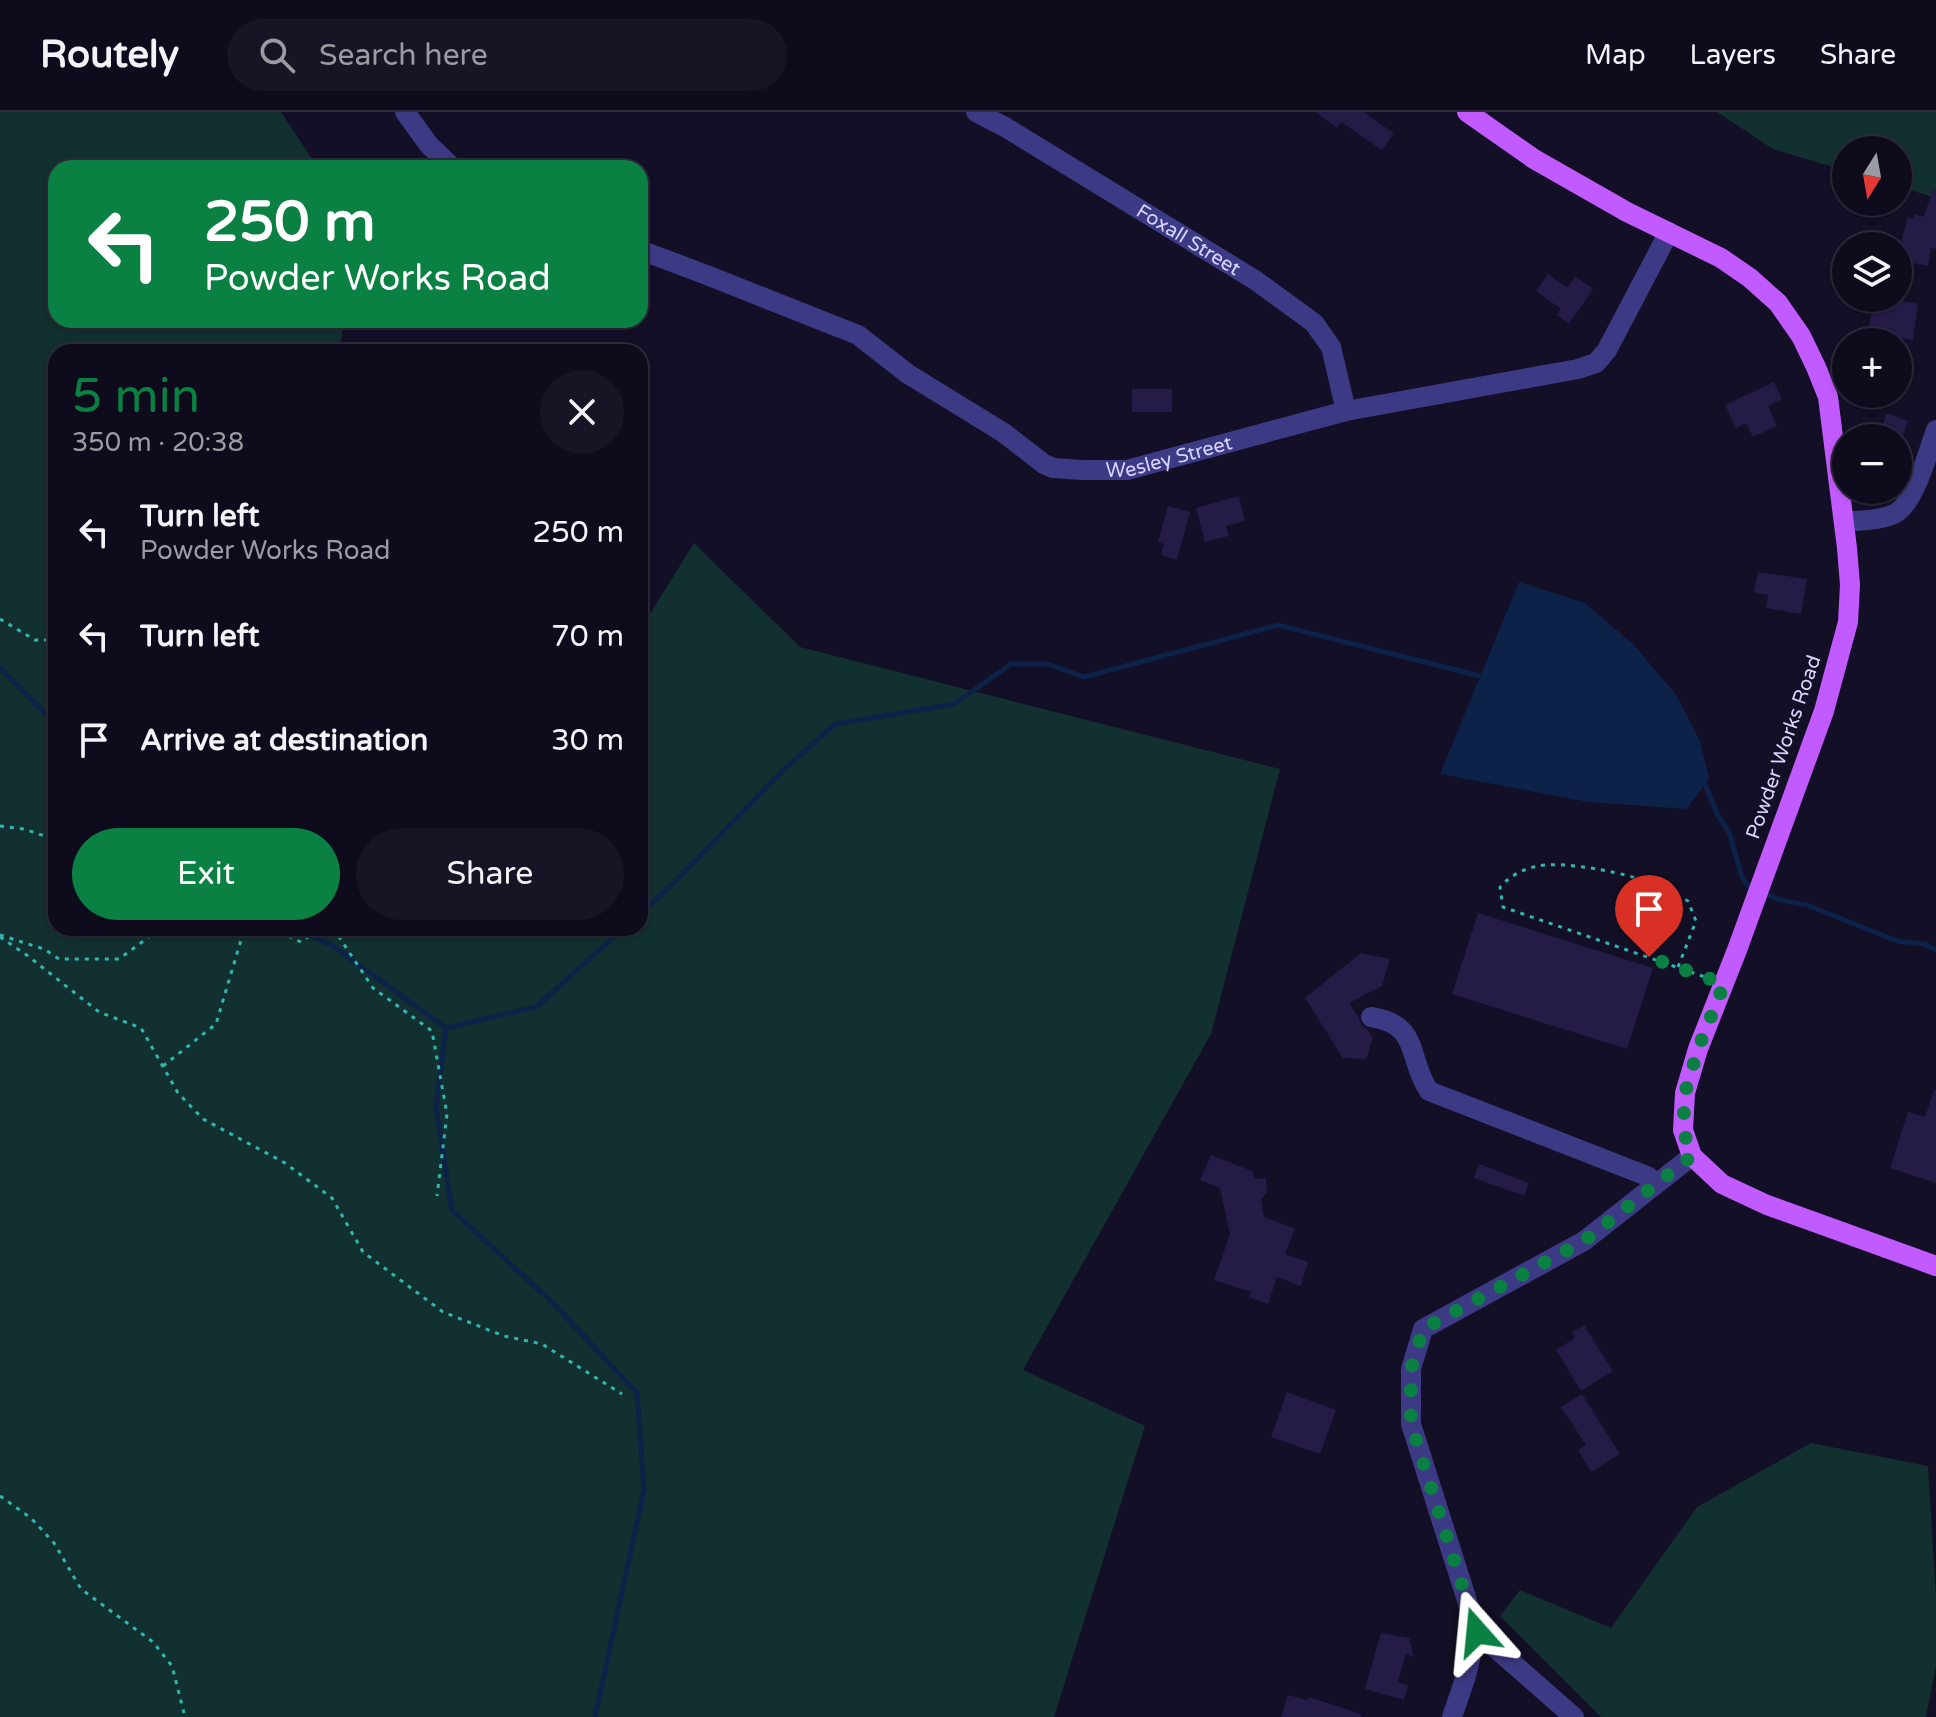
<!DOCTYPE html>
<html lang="en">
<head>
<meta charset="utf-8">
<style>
	:root { --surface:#0e0b1c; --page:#171425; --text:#f1f3f6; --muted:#9b9ba3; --line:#2e2b3b; --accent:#0b8043 }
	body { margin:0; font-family:"Varela Round",sans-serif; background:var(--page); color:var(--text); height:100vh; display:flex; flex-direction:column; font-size:30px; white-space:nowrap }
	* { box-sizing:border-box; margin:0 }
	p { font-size:26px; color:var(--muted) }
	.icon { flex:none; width:44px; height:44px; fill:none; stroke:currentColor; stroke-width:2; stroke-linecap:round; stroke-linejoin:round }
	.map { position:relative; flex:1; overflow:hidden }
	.sheet { position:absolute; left:48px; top:232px; width:600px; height:592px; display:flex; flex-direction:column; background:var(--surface); border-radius:24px; box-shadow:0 2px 6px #0004,0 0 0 2px var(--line) }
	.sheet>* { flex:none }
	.top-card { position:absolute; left:48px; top:48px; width:600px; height:168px; border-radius:24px; box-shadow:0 2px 6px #0004,0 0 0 2px var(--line); background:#0b8043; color:#fff; overflow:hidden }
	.needle { width:52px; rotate:191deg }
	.tools { position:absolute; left:1832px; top:24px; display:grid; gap:16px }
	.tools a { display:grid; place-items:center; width:80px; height:80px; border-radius:50%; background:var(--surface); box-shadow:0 2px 6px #0004,0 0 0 2px var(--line); font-size:40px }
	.pin { position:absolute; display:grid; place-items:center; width:68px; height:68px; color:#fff; margin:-82px -34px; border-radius:50% 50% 50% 0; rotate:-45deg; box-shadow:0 0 8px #0007 }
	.pin .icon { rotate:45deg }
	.me { position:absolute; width:88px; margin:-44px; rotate:342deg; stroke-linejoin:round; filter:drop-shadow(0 0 6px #0008) }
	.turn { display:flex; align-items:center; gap:28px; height:168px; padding:0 24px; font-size:36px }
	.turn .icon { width:104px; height:104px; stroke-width:2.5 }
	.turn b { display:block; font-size:56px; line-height:68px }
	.round { display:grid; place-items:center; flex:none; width:84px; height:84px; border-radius:42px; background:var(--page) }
	.overview { display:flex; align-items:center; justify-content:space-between; height:136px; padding:0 24px }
	h1 { font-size:48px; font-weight:600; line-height:60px; color:var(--accent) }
	.button { display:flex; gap:16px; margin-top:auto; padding:16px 24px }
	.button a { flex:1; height:92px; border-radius:48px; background:var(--accent); color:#fff; font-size:32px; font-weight:600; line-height:92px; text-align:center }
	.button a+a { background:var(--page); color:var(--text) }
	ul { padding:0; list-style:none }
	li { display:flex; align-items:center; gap:24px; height:104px; padding:0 24px }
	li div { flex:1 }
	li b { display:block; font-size:30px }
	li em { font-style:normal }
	header { display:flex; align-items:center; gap:48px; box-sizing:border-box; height:112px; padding:0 40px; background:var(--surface); border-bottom:2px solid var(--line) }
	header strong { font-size:38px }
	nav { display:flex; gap:44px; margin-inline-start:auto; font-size:28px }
	.search { width:560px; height:72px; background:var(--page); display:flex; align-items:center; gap:20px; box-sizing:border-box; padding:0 28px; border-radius:44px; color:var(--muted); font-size:30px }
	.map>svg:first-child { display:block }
	.green { fill:#12302f }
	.water { fill:#0c2248 }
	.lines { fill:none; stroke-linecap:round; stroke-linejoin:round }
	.stream { stroke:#0c2248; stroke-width:5 }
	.building { fill:#241b47 }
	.path { stroke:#2fb8b0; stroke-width:3; stroke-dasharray:4 6; stroke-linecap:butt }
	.minor { stroke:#3d3a85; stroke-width:20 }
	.major { stroke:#c25bff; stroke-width:20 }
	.route { stroke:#0b8043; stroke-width:14; stroke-dasharray:0 25.2 }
	.labels { text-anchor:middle; stroke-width:8; stroke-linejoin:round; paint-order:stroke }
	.street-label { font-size:20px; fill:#d9d4ff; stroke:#130f26 }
</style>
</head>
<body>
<header>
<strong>Routely</strong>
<div class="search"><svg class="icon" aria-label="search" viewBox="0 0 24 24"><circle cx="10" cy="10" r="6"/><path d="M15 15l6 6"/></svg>Search here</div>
<nav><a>Map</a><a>Layers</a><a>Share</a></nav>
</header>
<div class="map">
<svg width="1936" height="1605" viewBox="0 0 1936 1605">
	<rect width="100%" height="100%" fill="#130f26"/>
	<g class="green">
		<path d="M 0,0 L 281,0 L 318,56 L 56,56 L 56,208 L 344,208 L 339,240 L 56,240 L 56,816 L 640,816 L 640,518 L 694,431 L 800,535 L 1280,657 L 1211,922 L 1023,1258 L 1145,1314 L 1054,1605 L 0,1605 Z"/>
		<path d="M 1717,0 L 1936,0 L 1936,86 L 1898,74 L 1898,38 L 1846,38 L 1846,59 L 1773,37 Z"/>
		<path d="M 1811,1331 L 1928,1354 L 1936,1485 L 1936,1554 L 1926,1605 L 1601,1605 L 1500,1504 L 1520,1478 L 1611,1516 L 1697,1395 Z"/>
	</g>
	<path class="water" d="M 1519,470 L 1585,491 L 1635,534 L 1677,584 L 1700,629 L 1709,666 L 1687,697 L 1588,690 L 1440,662 Z"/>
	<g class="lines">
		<g class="stream">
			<path d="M 0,556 L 56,612"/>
			<path d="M 1705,672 L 1718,704 L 1729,720 L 1742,765 L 1749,775 L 1754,777"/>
			<path d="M 1764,781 L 1780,788 L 1807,793 L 1897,829 L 1925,832 L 1936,838"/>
			<path d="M 640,801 L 672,773 L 780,661 L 835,612 L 954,592 L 1011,552 L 1048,552 L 1084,565 L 1278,513 L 1480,564"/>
			<path d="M 294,816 L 333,834 L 446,916"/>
			<path d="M 446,916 L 436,995 L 452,1098 L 554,1192 L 637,1281 L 644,1378 L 595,1605"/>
			<path d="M 446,916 L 536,895 L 624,816"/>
		</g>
	</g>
	<g class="building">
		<path d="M 1315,0 L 1363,0 L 1394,21 L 1382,38 L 1341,10 L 1337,16 Z"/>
		<path d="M 1933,77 L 1936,77 L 1936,137 L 1931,136 L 1928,154 L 1913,151 L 1912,162 L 1898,160 L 1898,140 L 1908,105 L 1913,107 L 1915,102 L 1924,105 Z"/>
		<path d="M 1548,162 L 1567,176 L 1575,164 L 1593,177 L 1569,212 L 1557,203 L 1561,197 L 1536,179 Z"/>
		<path d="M 1874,186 L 1904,186 L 1903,189 L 1918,192 L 1913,228 L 1868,220 Z"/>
		<path d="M 1774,270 L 1782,287 L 1768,294 L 1777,314 L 1753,325 L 1746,311 L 1736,316 L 1725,293 Z"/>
		<rect x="1132" y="277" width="40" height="23"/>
		<path d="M 1887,301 L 1908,309 L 1902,326 L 1878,326 Z"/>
		<path d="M 1239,384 L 1245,409 L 1226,414 L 1229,424 L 1205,430 L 1196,396 Z"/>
		<path d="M 1168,394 L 1190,400 L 1177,448 L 1161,443 L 1164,432 L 1158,430 Z"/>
		<path d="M 1758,460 L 1807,467 L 1801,502 L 1766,496 L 1768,483 L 1754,480 Z"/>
		<path d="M 1478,801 L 1653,856 L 1627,937 L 1452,882 Z"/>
		<path d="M 1361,841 L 1390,847 L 1382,874 L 1349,891 L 1358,904 L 1362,914 L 1368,918 L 1373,926 L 1366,947 L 1343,946 L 1305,886 Z"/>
		<path d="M 1934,978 L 1936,979 L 1936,1071 L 1890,1056 L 1908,1000 L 1925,1005 Z"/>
		<path d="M 1211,1043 L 1252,1059 L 1255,1067 L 1266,1066 L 1267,1081 L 1261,1087 L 1264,1105 L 1295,1117 L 1285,1142 L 1308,1150 L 1301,1174 L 1277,1165 L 1268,1192 L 1249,1185 L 1251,1180 L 1214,1168 L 1230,1122 L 1220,1076 L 1200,1068 Z"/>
		<path d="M 1479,1052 L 1529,1071 L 1524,1084 L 1474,1066 Z"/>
		<path d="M 1584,1213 L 1613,1259 L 1581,1279 L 1556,1238 L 1575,1226 L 1572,1220 Z"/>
		<path d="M 1287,1280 L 1336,1298 L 1320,1342 L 1271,1325 Z"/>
		<path d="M 1582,1282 L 1620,1342 L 1591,1360 L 1578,1338 L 1586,1333 L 1561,1295 Z"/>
		<path d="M 1381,1521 L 1409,1526 L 1414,1545 L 1406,1542 L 1398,1570 L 1408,1574 L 1404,1588 L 1365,1577 Z"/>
		<path d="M 1288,1583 L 1307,1588 L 1309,1585 L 1361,1602 L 1361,1605 L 1281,1605 Z"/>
	</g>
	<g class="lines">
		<g class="path">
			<path d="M 0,507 L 35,528 L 56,528"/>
			<path d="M 0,714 L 24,717 L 56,728"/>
			<path d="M 270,816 L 301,830 L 320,816"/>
			<path d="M 333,816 L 373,876 L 432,919 L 447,1002 L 437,1084"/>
			<path d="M 0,823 L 44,837 L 59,847 L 119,847 L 161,816"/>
			<path d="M 0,825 L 28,844 L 99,900 L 141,916 L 178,981 L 203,1007 L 285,1051 L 332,1086 L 363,1140 L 443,1200 L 504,1224 L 542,1232 L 622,1282"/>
			<path d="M 1678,855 L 1696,809 L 1688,789 C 1671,781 1654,772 1636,766 C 1614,759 1560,749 1538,754 C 1523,757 1511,763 1500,775 L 1503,795 L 1705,865"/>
			<path d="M 163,954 L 216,912 L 244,818"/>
			<path d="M 0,1384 L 31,1406 L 54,1431 L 81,1477 L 153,1530 L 172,1554 L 185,1605"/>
		</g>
		<g class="minor">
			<path d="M 405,0 L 429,33 L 453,56"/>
			<path id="s1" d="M 976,0 L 1005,15 L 1255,168 L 1314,211 L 1331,235 L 1346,299"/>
			<path id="s2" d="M 640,138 L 704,162 L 858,223 L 908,262 L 1004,321 L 1044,352 L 1053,356 L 1082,358 L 1127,358 L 1346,299 L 1578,257 L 1596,251 L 1607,238 L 1669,120"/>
			<path d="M 1844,410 C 1861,408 1879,409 1894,402 C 1915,392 1928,339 1936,318"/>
			<path d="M 1371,905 C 1421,912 1407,947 1429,979 L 1647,1064 L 1657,1071"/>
			<path d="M 1477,1520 L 1574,1605"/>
			<path d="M 1452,1605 L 1465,1567 L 1477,1520 L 1411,1312 L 1411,1257 L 1423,1217 L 1584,1129 L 1692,1044"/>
		</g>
		<path class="major" d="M 1467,0 L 1534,47 L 1627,100 L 1721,146 L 1750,166 L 1778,191 L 1801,224 L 1816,255 L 1828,285 L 1847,436 L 1850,473 L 1848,510 L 1824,599 L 1737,838 L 1698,937 L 1685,981 L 1683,1018 L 1692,1044 L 1722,1072 L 1767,1093 L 1936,1154"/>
	</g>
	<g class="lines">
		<path class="route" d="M 1477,1520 L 1411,1312 L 1411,1257 L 1423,1217 L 1584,1129 L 1692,1044 L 1683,1018 L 1685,981 L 1698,937 L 1724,872 L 1649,845"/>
	</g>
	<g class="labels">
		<g class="street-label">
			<text dy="7" stroke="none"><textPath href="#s1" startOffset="248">Foxall Street</textPath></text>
			<text dy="7" stroke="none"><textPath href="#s2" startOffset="588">Wesley Street</textPath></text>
			<text transform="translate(1783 635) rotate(-71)" y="7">Powder Works Road</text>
		</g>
	</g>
</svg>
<div class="tools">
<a><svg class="needle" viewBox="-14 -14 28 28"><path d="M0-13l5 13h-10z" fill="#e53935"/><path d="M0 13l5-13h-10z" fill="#9b9ba3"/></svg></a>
<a><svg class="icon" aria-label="layers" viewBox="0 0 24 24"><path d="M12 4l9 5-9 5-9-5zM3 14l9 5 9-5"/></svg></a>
<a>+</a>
<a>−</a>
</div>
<div class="pin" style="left:1649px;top:845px;background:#d93025"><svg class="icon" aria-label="arrive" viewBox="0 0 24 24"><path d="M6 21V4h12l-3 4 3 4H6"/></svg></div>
<svg class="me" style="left:1477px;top:1520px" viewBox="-20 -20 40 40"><path d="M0-17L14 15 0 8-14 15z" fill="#0b8043" stroke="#fff" stroke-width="4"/></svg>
<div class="top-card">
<div class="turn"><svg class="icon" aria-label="left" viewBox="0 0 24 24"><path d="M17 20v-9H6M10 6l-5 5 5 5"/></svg><div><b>250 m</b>Powder Works Road</div></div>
</div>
<section class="sheet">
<div class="overview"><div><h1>5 min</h1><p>350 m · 20:38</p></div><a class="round"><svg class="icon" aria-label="close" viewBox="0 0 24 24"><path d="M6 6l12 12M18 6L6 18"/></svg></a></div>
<ul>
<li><svg class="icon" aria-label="left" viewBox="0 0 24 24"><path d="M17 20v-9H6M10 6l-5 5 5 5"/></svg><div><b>Turn left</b><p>Powder Works Road</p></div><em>250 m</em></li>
<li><svg class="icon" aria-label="left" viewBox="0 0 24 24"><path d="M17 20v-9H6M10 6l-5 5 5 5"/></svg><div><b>Turn left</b></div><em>70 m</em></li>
<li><svg class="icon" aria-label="arrive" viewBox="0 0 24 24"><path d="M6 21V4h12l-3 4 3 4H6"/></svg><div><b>Arrive at destination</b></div><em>30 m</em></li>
</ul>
<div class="button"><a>Exit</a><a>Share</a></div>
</section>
</div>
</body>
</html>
